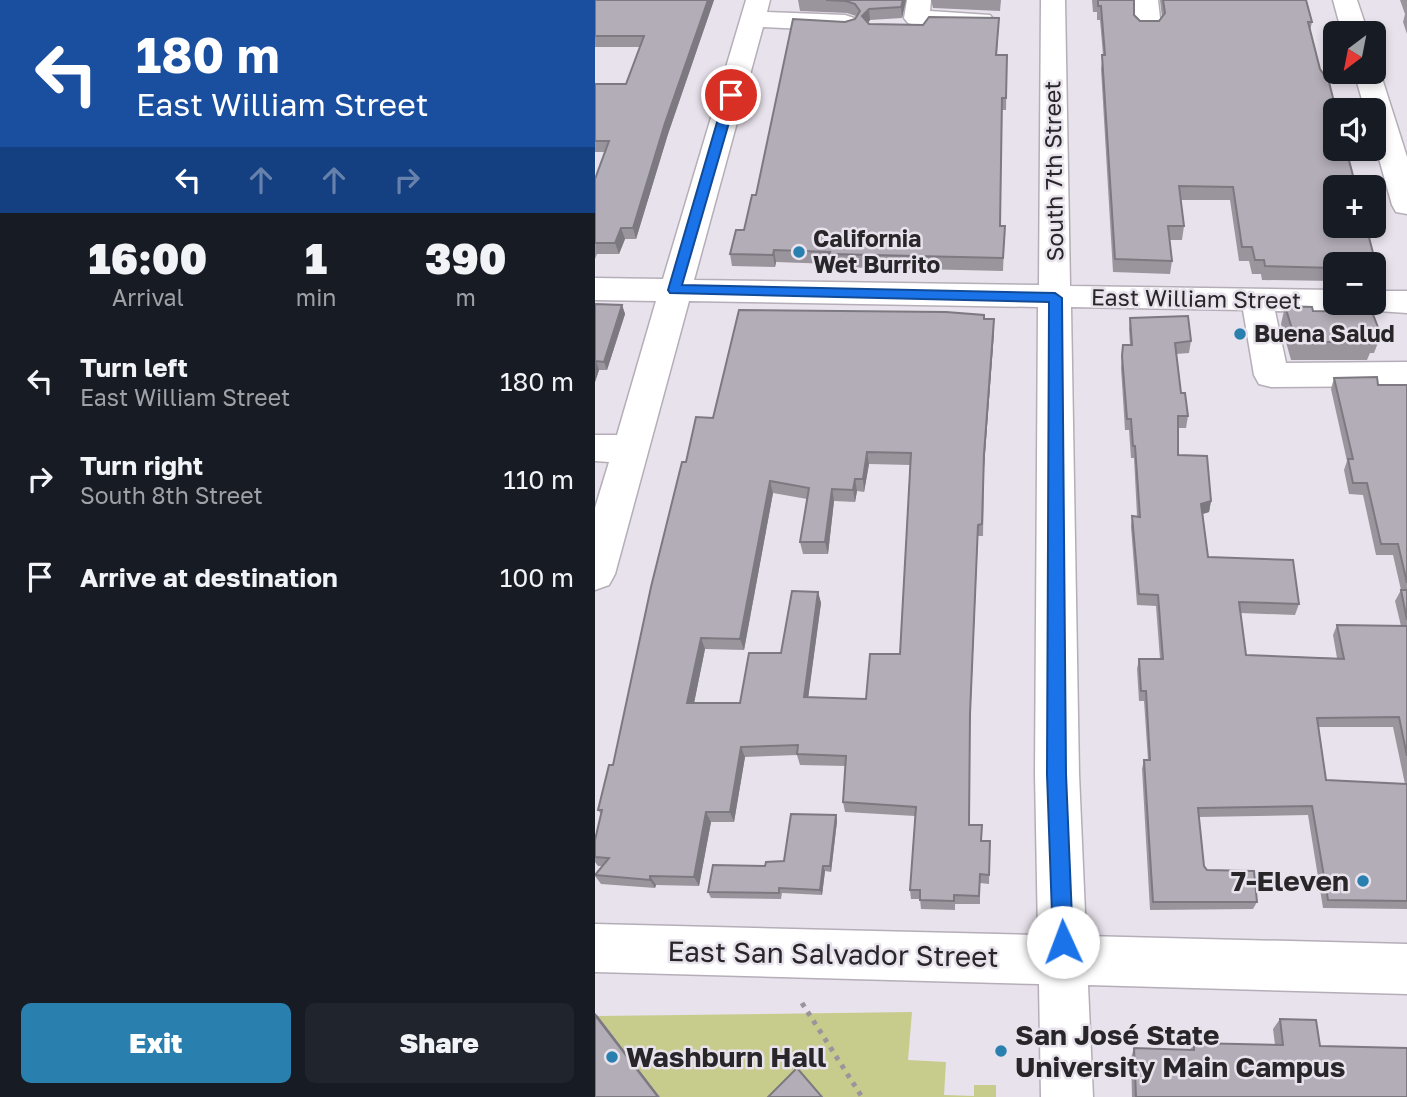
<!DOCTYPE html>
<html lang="en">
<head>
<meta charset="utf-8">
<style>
	:root { --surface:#171b24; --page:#20242c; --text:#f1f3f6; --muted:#9ea1a6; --accent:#2980af }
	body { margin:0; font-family:"Golos Text",sans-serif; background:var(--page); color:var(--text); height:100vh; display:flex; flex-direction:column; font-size:26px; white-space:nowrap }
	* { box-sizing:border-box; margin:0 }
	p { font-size:23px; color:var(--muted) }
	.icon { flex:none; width:38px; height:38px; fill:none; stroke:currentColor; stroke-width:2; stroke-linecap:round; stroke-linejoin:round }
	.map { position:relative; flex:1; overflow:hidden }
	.drawer { display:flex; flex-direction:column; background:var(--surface); width:595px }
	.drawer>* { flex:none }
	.top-card { background:#1a4fa0; color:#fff; overflow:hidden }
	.needle { width:46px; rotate:212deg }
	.fabs { position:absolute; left:728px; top:21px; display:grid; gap:14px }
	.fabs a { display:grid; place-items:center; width:63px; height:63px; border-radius:10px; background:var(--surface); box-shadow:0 4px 10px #0003; font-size:35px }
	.pin { position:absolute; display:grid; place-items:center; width:60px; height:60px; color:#fff; margin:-30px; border:4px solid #fff; border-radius:50%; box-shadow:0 2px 7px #0007 }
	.me { position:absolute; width:77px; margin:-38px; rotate:358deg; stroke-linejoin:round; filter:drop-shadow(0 0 5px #0008) }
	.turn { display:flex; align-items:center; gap:24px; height:147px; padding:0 21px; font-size:32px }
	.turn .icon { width:91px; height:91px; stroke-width:2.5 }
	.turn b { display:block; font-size:49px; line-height:60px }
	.lanes { display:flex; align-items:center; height:66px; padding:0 21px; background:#0003; justify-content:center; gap:35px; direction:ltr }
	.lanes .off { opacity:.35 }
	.eta { display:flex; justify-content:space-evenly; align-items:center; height:119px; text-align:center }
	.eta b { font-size:42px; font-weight:800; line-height:49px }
	.action { display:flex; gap:14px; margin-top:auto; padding:14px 21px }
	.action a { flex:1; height:80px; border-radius:10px; background:var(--accent); color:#fff; font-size:28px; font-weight:800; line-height:80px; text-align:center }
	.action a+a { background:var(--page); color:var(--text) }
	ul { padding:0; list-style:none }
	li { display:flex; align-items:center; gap:21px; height:98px; padding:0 21px }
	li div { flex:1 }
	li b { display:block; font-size:26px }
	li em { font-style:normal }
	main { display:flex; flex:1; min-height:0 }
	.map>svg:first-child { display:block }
	.green { fill:#c7cc8d }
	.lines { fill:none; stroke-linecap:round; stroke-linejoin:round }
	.minor-casing { stroke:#b5aeb8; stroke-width:3 }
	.path { stroke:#9a959c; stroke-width:5; stroke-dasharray:4.5 6; stroke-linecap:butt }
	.minor { fill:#fff; fill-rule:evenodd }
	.wall { fill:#9a959d; fill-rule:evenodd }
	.shaded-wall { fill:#7d7980 }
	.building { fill:#b3adb7; stroke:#7d7980; stroke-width:2; fill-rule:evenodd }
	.route { fill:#1a73e8; stroke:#114b97; stroke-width:2 }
	.poi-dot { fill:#2980af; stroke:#e8e2ec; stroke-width:2.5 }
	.labels { text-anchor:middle; stroke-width:5; stroke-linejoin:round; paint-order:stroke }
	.street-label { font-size:23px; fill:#29262a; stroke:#e8e2ec }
	.poi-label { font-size:23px; font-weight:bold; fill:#29262a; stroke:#e8e2ec; text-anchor:start }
	.near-poi-label { font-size:28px; font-weight:bold; fill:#29262a; stroke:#e8e2ec; text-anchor:start }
	.near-street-label { font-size:28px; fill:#29262a; stroke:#e8e2ec }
</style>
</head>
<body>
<main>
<section class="drawer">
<div class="top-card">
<div class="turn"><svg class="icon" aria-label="left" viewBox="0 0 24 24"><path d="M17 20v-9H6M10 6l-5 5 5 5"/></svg><div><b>180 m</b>East William Street</div></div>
<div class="lanes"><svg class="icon" aria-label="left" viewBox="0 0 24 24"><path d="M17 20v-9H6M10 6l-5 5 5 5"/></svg><svg class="icon off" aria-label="ahead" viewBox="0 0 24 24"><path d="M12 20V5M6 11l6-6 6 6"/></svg><svg class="icon off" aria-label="ahead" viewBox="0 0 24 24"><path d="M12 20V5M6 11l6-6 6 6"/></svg><svg class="icon off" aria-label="right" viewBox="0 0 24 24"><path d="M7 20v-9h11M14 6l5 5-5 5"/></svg></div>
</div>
<div class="eta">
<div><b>16:00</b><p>Arrival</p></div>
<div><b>1</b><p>min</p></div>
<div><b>390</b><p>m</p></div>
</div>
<ul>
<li><svg class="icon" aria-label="left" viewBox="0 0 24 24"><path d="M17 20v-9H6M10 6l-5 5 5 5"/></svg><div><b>Turn left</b><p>East William Street</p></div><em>180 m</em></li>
<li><svg class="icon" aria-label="right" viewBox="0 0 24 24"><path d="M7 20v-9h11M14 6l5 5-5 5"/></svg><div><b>Turn right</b><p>South 8th Street</p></div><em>110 m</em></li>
<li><svg class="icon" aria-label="arrive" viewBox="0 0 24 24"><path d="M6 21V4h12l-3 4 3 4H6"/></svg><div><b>Arrive at destination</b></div><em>100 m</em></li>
</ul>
<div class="action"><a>Exit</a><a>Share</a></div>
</section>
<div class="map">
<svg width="812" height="1097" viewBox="0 0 812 1097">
	<rect width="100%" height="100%" fill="#e8e2ec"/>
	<path class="green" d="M 317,1012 L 313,1060 L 351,1062 L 349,1095 L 379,1096 L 379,1085 L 401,1085 L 401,1097 L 65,1097 L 3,1016 Z"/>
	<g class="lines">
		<g class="minor-casing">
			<g id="minor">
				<path d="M 151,0 L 175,0 L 172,12 L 250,15 L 259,18 L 263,23 L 259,28 L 250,31 L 168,27 L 99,280 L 444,285 L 446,0 L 470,0 L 475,286 L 740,290 L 740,303 L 755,303 L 751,309 L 740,312 L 680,311 L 691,363 L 812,362 L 812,386 L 676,387 L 664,384 L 659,375 L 648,310 L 476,307 L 484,774 L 491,936 L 812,944 L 812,994 L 493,985 L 498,1097 L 446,1097 L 444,984 L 0,972 L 0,924 L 443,935 L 440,774 L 443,307 L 94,301 L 20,574 L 14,585 L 0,590 L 0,508 L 14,462 L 0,461 L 0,435 L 22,435 L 61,301 L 0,300 L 0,278 L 68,279 Z"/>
				<path d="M 312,0 L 336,0 L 335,11 L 395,15 L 399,20 L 395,25 L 386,28 L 322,26 L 313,23 L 309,18 Z"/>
				<path d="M 539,0 L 563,0 L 566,27 L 562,32 L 544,32 L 540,27 Z"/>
				<path d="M 738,0 L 762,0 L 773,33 L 747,33 Z"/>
				<path d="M 779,66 L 785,72 L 812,157 L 812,214 L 801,212 L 797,205 L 779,141 L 779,110 L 770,110 L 759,72 L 779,72 Z"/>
				<path d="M 779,291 L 812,291 L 812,313 L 768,310 L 763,303 L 779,303 Z"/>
			</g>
		</g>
		<path class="path" d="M 207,1003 L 267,1097"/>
		<use href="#minor" class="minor"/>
	</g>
	<g class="wall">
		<path d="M 0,0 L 119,0 L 73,134 L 41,239 L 30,239 L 24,254 L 2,254 L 0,259 L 0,179 L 10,152 L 0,152 L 0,84 L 31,84 L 45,47 L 0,47 Z"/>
		<path d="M 203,0 L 311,0 L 307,18 L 275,20 L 273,23 L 274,24 L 328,25 L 404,18 L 402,55 L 412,55 L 411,110 L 407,110 L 405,226 L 410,226 L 408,271 L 236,267 L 236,264 L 181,262 L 180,267 L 137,266 L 135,254 L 149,230 L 161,195 L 250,22 L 260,19 L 261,16 L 252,13 L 205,11 Z"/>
		<path d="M 336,0 L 406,0 L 405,11 L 338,8 Z"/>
		<path d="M 497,0 L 539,0 L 539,15 L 545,21 L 564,21 L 567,17 L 565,0 L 711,0 L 717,22 L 715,31 L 725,69 L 782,268 L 779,279 L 779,264 L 740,264 L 740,281 L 667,280 L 666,274 L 657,274 L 654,261 L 644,261 L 635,200 L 586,200 L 589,226 L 587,240 L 574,240 L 577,261 L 575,274 L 518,272 L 506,69 L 508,55 L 505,20 L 502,20 L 502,12 L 498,12 Z"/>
		<path d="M 805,0 L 812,0 L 812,34 L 808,22 L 810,14 Z"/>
		<path d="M 0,304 L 27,305 L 30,314 L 12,370 L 4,370 L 0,382 Z"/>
		<path d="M 690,306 L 718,311 L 786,335 L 779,353 L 775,353 L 772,360 L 696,360 L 686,324 Z"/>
		<path d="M 535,318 L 596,341 L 594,353 L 581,354 L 586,393 L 593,416 L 591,428 L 583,428 L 583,455 L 616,501 L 614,512 L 608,514 L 613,557 L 704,604 L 700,615 L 645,613 L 651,655 L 742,658 L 738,635 L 742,625 L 806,626 L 800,601 L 806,590 L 798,555 L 781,555 L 768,495 L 754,494 L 749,470 L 752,461 L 736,389 L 739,378 L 783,385 L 812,385 L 812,909 L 728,908 L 713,815 L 604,817 L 609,866 L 612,870 L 662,902 L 658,909 L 555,910 L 547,769 L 549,760 L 553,760 L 549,701 L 544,701 L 542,669 L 544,659 L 565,659 L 561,606 L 542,605 L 536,527 L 537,516 L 542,516 L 539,458 L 536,458 L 534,430 L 530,430 L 526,368 L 528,345 L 535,345 L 534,329 ZM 723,727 L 798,727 L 810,784 L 731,780 Z"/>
		<path d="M 389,319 L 399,332 L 389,467 L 388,536 L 383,536 L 375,725 L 374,825 L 387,841 L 395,841 L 394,884 L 385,883 L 385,904 L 360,904 L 360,910 L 326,909 L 325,899 L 316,899 L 315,890 L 320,816 L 250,812 L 248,802 L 250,766 L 205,765 L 202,755 L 150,757 L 139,822 L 116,822 L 104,886 L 61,885 L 60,888 L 6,884 L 0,876 L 0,874 L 7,866 L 3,866 L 0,862 L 0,840 L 6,814 L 3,810 L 18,765 L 91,462 L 118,418 ZM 274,464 L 315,465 L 305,654 L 271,699 L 213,697 L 226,603 L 223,592 L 186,653 L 145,703 L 99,703 L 110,649 L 149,650 L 178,493 L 212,499 L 205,542 L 208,554 L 233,554 L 239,501 L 260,502 L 262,491 L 269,492 Z"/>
		<path d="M 241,815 L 242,821 L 236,872 L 230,871 L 227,895 L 187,893 L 186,899 L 116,898 L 113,892 L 170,866 L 189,861 Z"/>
		<path d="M 685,1019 L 725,1046 L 812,1097 L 537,1097 L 536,1058 L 539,1048 L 595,1050 L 599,1043 L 680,1045 L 678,1029 Z"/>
	</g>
	<g class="shaded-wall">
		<path d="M 113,0 L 119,0 L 73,134 L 41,239 L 38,228 L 70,123 Z"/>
		<path d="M 308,0 L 311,0 L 307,18 L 306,7 Z"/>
		<path d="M 274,9 L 275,20 L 268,28 L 267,16 Z"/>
		<path d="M 26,228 L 30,239 L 24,254 L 20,243 Z"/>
		<path d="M 179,250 L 181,262 L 180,267 L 178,255 Z"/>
		<path d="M 27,305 L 30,314 L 12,370 L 9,362 Z"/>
		<path d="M 399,319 L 399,332 L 389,467 L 388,536 L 389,454 Z"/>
		<path d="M 1,361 L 4,370 L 0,382 L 0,363 Z"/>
		<path d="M 272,452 L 274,464 L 269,492 L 268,479 Z"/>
		<path d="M 260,479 L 262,491 L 260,502 L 258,490 Z"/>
		<path d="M 175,481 L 178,493 L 149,650 L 145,639 Z"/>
		<path d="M 237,489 L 239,501 L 233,554 L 230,542 Z"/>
		<path d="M 616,501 L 614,512 L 604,515 L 606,504 Z"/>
		<path d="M 383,525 L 375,725 L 374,834 L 375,714 Z"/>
		<path d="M 223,592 L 226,603 L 212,707 L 209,697 Z"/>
		<path d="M 106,638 L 110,649 L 97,713 L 92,703 Z"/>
		<path d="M 146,747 L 150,757 L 139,822 L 135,812 Z"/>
		<path d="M 111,812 L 116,822 L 104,886 L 99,877 Z"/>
		<path d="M 241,815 L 242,821 L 236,872 L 235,866 Z"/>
		<path d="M 228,866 L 230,871 L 227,895 L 225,890 Z"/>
		<path d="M 55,876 L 61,885 L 60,888 L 55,880 Z"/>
		<path d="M 0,1013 L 3,1016 L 65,1097 L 63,1097 L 0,1015 Z"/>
	</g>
	<g class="building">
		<path d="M 0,0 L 113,0 L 70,123 L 38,228 L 26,228 L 20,243 L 0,243 L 0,179 L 14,141 L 0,141 L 0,84 L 31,84 L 49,36 L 0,36 Z"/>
		<path d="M 231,0 L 308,0 L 306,7 L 274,9 L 267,16 L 274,24 L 328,25 L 334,17 L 404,18 L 401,55 L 412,55 L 411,98 L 407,98 L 405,226 L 410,226 L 408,258 L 234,254 L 235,252 L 179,250 L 178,255 L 135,254 L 141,230 L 149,230 L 157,195 L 161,195 L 198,19 L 250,22 L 260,19 L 265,11 L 260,4 L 251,1 Z"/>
		<path d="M 503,0 L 539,0 L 539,15 L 545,21 L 564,21 L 570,13 L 568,0 L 711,0 L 717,22 L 713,22 L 725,69 L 734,82 L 741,110 L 740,110 L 740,149 L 751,149 L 761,187 L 740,187 L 740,226 L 771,226 L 782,268 L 779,268 L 779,264 L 740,264 L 740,268 L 670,266 L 669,260 L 660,260 L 657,247 L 647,247 L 638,187 L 584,186 L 589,226 L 573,226 L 577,261 L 520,259 L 507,55 L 510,55 L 506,6 L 503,6 Z"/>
		<path d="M 0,304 L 27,305 L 9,362 L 1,361 L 0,363 Z"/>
		<path d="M 690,306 L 717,307 L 718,311 L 777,312 L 786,335 L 777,335 L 779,342 L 701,342 Z"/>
		<path d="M 144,310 L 351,312 L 389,315 L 389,319 L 399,319 L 389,454 L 387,524 L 383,525 L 375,714 L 374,825 L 387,825 L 386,841 L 395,841 L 394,875 L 385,874 L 384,896 L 359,895 L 359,901 L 325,900 L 325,890 L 315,890 L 321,807 L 248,802 L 251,756 L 202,754 L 203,745 L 146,747 L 135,812 L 111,812 L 99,877 L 55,876 L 55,880 L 0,875 L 14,858 L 0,857 L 0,840 L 7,810 L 3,810 L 14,765 L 18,765 L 56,587 L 87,462 L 91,462 L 101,417 L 118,418 ZM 272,452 L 316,453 L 305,654 L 275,654 L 271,699 L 209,697 L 223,592 L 197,591 L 186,653 L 154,653 L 145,703 L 92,703 L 106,638 L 145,639 L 175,481 L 214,488 L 205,542 L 230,542 L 237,489 L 258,490 L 260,479 L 268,479 Z"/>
		<path d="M 593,316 L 596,341 L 580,343 L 586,393 L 590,393 L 593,416 L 583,416 L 583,455 L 612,456 L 616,501 L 606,504 L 613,557 L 698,560 L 704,604 L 644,602 L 651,655 L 749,659 L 742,625 L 812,626 L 812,756 L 804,717 L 722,718 L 731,780 L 812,784 L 812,901 L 733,900 L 717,806 L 603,808 L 609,866 L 612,870 L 659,871 L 662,902 L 558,902 L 549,760 L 555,760 L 551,691 L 546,691 L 544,659 L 568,659 L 563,595 L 544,594 L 537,516 L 545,517 L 540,446 L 538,446 L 536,419 L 532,419 L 527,356 L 528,345 L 537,345 L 535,318 Z"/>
		<path d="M 782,377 L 783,385 L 812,385 L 812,583 L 803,544 L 786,544 L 772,483 L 758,483 L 753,459 L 758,459 L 739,378 Z"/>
		<path d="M 806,590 L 812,590 L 812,620 Z"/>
		<path d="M 196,814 L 241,815 L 235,866 L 228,866 L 225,890 L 184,888 L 184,893 L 113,892 L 118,865 L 170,866 L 171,862 L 189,861 Z"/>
		<path d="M 0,1015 L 63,1097 L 0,1097 Z"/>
		<path d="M 685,1019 L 721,1020 L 725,1046 L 812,1048 L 812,1097 L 541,1097 L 539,1048 L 599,1050 L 599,1043 L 688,1045 Z"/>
		<path d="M 202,1068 L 227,1097 L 173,1097 Z"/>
	</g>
	<path class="route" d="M 136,91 L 142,95 L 87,285 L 460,293 L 467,298 L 471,774 L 478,942 L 475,949 L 468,952 L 461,949 L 458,942 L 452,774 L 454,302 L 75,293 L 73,290 L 130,95 Z"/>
	<g class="poi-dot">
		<circle cx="204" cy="252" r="7"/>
		<circle cx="645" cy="334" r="7"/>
		<circle cx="768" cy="881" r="7"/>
		<circle cx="406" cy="1051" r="7"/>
		<circle cx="17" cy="1057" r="7"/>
	</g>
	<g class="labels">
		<g class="street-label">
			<text transform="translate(459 171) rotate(-91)" y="8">South 7th Street</text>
			<text transform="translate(601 299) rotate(1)" y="8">East William Street</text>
		</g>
		<g class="poi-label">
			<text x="218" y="247">California<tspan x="218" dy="26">Wet Burrito</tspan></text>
			<text x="659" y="342">Buena Salud</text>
		</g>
		<g class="near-poi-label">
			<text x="754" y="891" text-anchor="end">7-Eleven</text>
			<text x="420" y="1045">San José State<tspan x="420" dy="32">University Main Campus</tspan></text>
			<text x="31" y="1067">Washburn Hall</text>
		</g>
		<g class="near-street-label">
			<text transform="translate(238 954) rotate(1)" y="10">East San Salvador Street</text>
		</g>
	</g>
</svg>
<div class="fabs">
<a><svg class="needle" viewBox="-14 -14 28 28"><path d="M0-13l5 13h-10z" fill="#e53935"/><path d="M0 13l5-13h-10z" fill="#9ea1a6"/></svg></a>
<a><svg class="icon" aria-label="sound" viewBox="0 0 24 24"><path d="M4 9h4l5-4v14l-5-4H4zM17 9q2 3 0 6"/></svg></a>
<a>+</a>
<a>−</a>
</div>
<div class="pin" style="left:136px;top:95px;background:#d93025"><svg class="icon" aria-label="arrive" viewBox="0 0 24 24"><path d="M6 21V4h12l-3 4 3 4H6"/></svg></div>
<svg class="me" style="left:468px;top:942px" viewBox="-20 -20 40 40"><circle r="19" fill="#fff"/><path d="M0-13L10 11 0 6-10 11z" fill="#1a73e8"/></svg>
</div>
</main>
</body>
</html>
